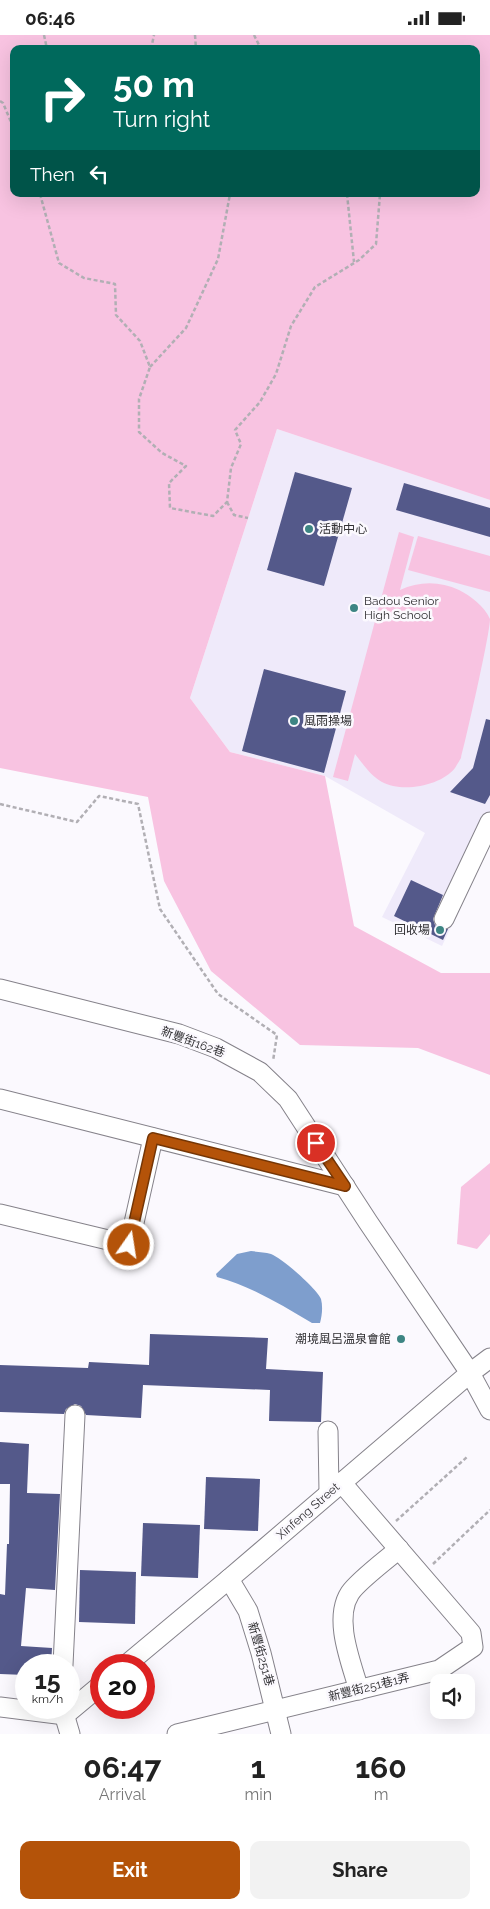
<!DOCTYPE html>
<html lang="en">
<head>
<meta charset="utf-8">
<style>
	:root { --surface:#fff; --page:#f2f2f2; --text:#222; --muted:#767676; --accent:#b45309 }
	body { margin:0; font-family:Raleway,"Noto Sans TC",sans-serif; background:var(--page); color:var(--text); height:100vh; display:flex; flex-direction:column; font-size:19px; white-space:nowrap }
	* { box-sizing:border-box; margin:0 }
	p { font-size:16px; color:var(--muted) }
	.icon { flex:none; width:28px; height:28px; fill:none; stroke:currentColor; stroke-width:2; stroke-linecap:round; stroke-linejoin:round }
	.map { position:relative; height:1699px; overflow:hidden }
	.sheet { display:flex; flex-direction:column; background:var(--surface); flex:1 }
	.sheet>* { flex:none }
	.guide { position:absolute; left:10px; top:10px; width:470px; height:152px; border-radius:10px; box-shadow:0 5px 20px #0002; background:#00695c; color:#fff; overflow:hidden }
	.fabs { position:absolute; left:430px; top:1639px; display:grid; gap:10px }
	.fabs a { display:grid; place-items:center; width:45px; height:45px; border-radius:10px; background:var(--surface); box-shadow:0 5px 20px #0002; font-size:25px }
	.speed { position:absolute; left:15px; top:1619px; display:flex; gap:10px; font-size:25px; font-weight:700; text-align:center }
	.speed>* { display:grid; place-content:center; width:65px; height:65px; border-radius:50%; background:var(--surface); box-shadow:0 5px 20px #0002; line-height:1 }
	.speed small { font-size:12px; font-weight:400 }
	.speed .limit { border:8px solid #d22; background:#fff; color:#111 }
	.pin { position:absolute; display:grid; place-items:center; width:42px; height:42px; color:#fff; margin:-21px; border:2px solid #fff; border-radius:50%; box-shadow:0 1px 5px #0007 }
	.me { position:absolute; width:55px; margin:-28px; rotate:13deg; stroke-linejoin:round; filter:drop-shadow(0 0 4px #0008) }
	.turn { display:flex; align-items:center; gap:18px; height:105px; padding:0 20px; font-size:22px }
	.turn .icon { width:65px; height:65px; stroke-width:2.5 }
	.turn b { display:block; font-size:35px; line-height:42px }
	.then { display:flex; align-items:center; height:48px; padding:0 20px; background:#0003; gap:10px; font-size:19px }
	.eta { display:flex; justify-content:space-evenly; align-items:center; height:85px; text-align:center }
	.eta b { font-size:30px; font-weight:700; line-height:35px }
	.action { display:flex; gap:10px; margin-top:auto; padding:10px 20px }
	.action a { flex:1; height:58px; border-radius:10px; background:var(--accent); color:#fff; font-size:20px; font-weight:700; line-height:58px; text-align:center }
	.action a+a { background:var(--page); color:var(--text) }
	.status { display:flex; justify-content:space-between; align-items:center; height:35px; padding:0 25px; background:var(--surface); direction:ltr }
	.status svg { height:14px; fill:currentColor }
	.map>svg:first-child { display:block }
	.built { fill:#efeafa }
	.green { fill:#f8c3e1; fill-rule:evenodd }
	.water { fill:#7e9ecd }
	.building { fill:#54598a }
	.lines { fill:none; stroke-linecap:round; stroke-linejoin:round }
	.minor-casing { stroke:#85828a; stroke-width:21 }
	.path { stroke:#b1afb4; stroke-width:2.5; stroke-dasharray:4 2.5; stroke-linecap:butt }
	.minor { stroke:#fff; stroke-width:19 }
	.route-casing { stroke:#753606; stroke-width:12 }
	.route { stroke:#b45309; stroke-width:9 }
	.poi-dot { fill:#3d8583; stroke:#fbf9fe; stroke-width:2 }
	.labels { text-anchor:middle; stroke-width:5; stroke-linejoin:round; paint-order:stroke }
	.poi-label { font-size:12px; fill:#313033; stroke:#fbf9fe; text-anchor:start }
	.street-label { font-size:12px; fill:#313033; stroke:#fbf9fe }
</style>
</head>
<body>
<div class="status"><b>06:46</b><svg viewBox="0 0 49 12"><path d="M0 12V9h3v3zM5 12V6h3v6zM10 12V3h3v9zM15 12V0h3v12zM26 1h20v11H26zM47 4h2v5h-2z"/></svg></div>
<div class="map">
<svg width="490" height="1699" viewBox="0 0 490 1699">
	<rect width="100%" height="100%" fill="#fbf9fe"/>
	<path class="built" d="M 277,394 L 490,465 L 490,809 L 442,911 L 382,882 L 425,798 L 325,741 L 230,717 L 190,663 Z"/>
	<g class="green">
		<path d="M 0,0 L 490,0 L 490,465 L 277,394 L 190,663 L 230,717 L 325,741 L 354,891 L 441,938 L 490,938 L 490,1040 L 418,1013 L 300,1010 L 211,936 L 164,846 L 148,762 L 0,733 ZM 14,14 L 476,14 L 476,159 L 14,159 Z"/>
		<path d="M 399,497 L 414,502 L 400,555 C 419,546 440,546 459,555 C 471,561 484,571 490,584 C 490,599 467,700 461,723 C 459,726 457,730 455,733 C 441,751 402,758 382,747 C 370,740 363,729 355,719 L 348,746 L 333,742 Z"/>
		<path d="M 418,501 L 490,521 L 490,557 L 408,535 Z"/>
		<path d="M 490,1128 L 490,1199 L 477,1214 L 457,1209 L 461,1152 Z"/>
	</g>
	<path class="water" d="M 251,1216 C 258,1217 265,1217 271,1219 C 282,1223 317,1254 321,1264 C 323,1272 322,1280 320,1288 L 312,1288 C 281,1270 251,1251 217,1242 L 216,1239 L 237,1219 Z"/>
	<g class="building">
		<path d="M 295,437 L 352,453 L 324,551 L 267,535 Z"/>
		<path d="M 404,448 L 490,473 L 490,502 L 396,475 Z"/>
		<path d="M 264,634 L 346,656 L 324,738 L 242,716 Z"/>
		<path d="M 486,684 L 490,685 L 490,760 L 485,769 L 450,757 L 473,733 Z"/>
		<path d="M 411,845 L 443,860 L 433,884 L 435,890 L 439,894 L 448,894 L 443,905 L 394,881 Z"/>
		<path d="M 150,1299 L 268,1303 L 266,1334 L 323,1337 L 321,1387 L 269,1386 L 270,1355 L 143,1350 L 141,1383 L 86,1380 L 81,1371 L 75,1369 L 66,1374 L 64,1379 L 0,1377 L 0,1330 L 88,1333 L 89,1327 L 149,1330 Z"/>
		<path d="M 0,1407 L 29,1409 L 27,1458 L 60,1459 L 55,1555 L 26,1553 L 21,1611 L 52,1613 L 51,1630 L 26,1630 L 26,1640 L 0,1639 L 0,1559 L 5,1560 L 7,1509 L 9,1509 L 10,1449 L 0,1449 Z"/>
		<path d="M 206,1442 L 260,1444 L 258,1496 L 204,1494 Z"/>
		<path d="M 143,1488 L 200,1490 L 198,1543 L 141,1541 Z"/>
		<path d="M 80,1535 L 136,1537 L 135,1589 L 79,1587 Z"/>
	</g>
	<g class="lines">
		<g class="minor-casing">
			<g id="minor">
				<path d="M 444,884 L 490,787"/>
				<path d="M 0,954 L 179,999 L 216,1013 L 260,1037 L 288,1064 L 368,1187 L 470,1338 L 490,1375"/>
				<path d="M 0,1064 L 345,1151"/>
				<path d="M 0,1179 L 129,1210 L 153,1103"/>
				<path d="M 328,1396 L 329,1457"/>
				<path d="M 229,1544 L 248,1576 L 261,1618 L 281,1699"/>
				<path d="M 63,1630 L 75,1380"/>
				<path d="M 126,1630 L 229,1544 L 470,1338 L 490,1323"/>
				<path d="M 359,1655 C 351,1627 333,1584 350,1558 C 358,1546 386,1525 399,1514"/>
				<path d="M 0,1672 L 65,1680 L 101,1650"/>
				<path d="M 62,1672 L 70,1699"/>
				<path d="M 177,1699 L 439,1635 L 473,1612 L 471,1598 L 341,1447"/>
			</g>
		</g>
		<g class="path">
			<path d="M 44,0 L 47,14"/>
			<path d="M 195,0 L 196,14"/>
			<path d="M 254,0 L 261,14"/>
			<path d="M 151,14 L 154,0"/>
			<path d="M 0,66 L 3,68 L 14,94"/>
			<path d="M 40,159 L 59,228 L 84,243 L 115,249 L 116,280 L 140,306 L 150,332 L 139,364 L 139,397 L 162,418 L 186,431 L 169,448 L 170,473 L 213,481 L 227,467 L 231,433 L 241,409 L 235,395 L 260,367 L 276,339 L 291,291 L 315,252 L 359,225 L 376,209 L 380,159"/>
			<path d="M 347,159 L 354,227"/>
			<path d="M 150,332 L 186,293 L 218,224 L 230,159"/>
			<path d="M 227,467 L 234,480 L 248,483"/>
			<path d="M 0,769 L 77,787 L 99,761 L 138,769 L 160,874 L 218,959 L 277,1000 L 273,1026"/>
			<path d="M 396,1486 L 467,1422"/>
			<path d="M 433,1529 L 490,1475"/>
		</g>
		<use href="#minor" class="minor"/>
	</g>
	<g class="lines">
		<g class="route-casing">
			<path id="route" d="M 129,1210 L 153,1103 L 345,1151 L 316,1108"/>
		</g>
		<use href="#route" class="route"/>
	</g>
	<g class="poi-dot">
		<circle cx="309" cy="494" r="5"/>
		<circle cx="354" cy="573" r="5"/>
		<circle cx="294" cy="686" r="5"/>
		<circle cx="440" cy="895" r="5"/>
		<circle cx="401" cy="1304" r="5"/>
	</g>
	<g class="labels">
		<g class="poi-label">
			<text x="319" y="498">活動中心</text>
			<text x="364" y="570">Badou Senior<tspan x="364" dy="14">High School</tspan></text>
			<text x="304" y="690">風雨操場</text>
			<text x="430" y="899" text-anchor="end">回收場</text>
			<text x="391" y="1308" text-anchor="end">潮境風呂溫泉會館</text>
		</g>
		<g class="street-label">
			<text transform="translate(193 1007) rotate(20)" y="4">新豐街162巷</text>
			<text transform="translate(308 1476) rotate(-41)" y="4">Xinfeng Street</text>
			<text transform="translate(261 1619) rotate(74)" y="4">新豐街251巷</text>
			<text transform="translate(369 1652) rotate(-14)" y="4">新豐街251巷1弄</text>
		</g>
	</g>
</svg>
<div class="fabs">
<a><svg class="icon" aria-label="sound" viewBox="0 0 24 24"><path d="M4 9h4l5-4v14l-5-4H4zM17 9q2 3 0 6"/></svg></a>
</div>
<div class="speed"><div>15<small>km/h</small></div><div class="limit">20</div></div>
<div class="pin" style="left:316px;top:1108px;background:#d93025"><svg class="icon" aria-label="arrive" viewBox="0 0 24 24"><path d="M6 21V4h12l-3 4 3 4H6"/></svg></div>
<svg class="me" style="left:129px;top:1210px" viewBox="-20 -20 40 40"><circle r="17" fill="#b45309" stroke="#fff" stroke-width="3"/><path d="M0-11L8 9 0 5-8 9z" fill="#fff"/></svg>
<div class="guide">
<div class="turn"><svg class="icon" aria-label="right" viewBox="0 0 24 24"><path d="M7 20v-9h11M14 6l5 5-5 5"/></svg><div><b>50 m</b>Turn right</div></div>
<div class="then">Then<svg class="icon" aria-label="left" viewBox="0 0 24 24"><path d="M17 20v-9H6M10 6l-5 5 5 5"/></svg></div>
</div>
</div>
<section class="sheet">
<div class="eta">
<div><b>06:47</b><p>Arrival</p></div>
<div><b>1</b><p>min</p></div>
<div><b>160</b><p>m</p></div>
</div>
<div class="action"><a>Exit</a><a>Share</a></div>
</section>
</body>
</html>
